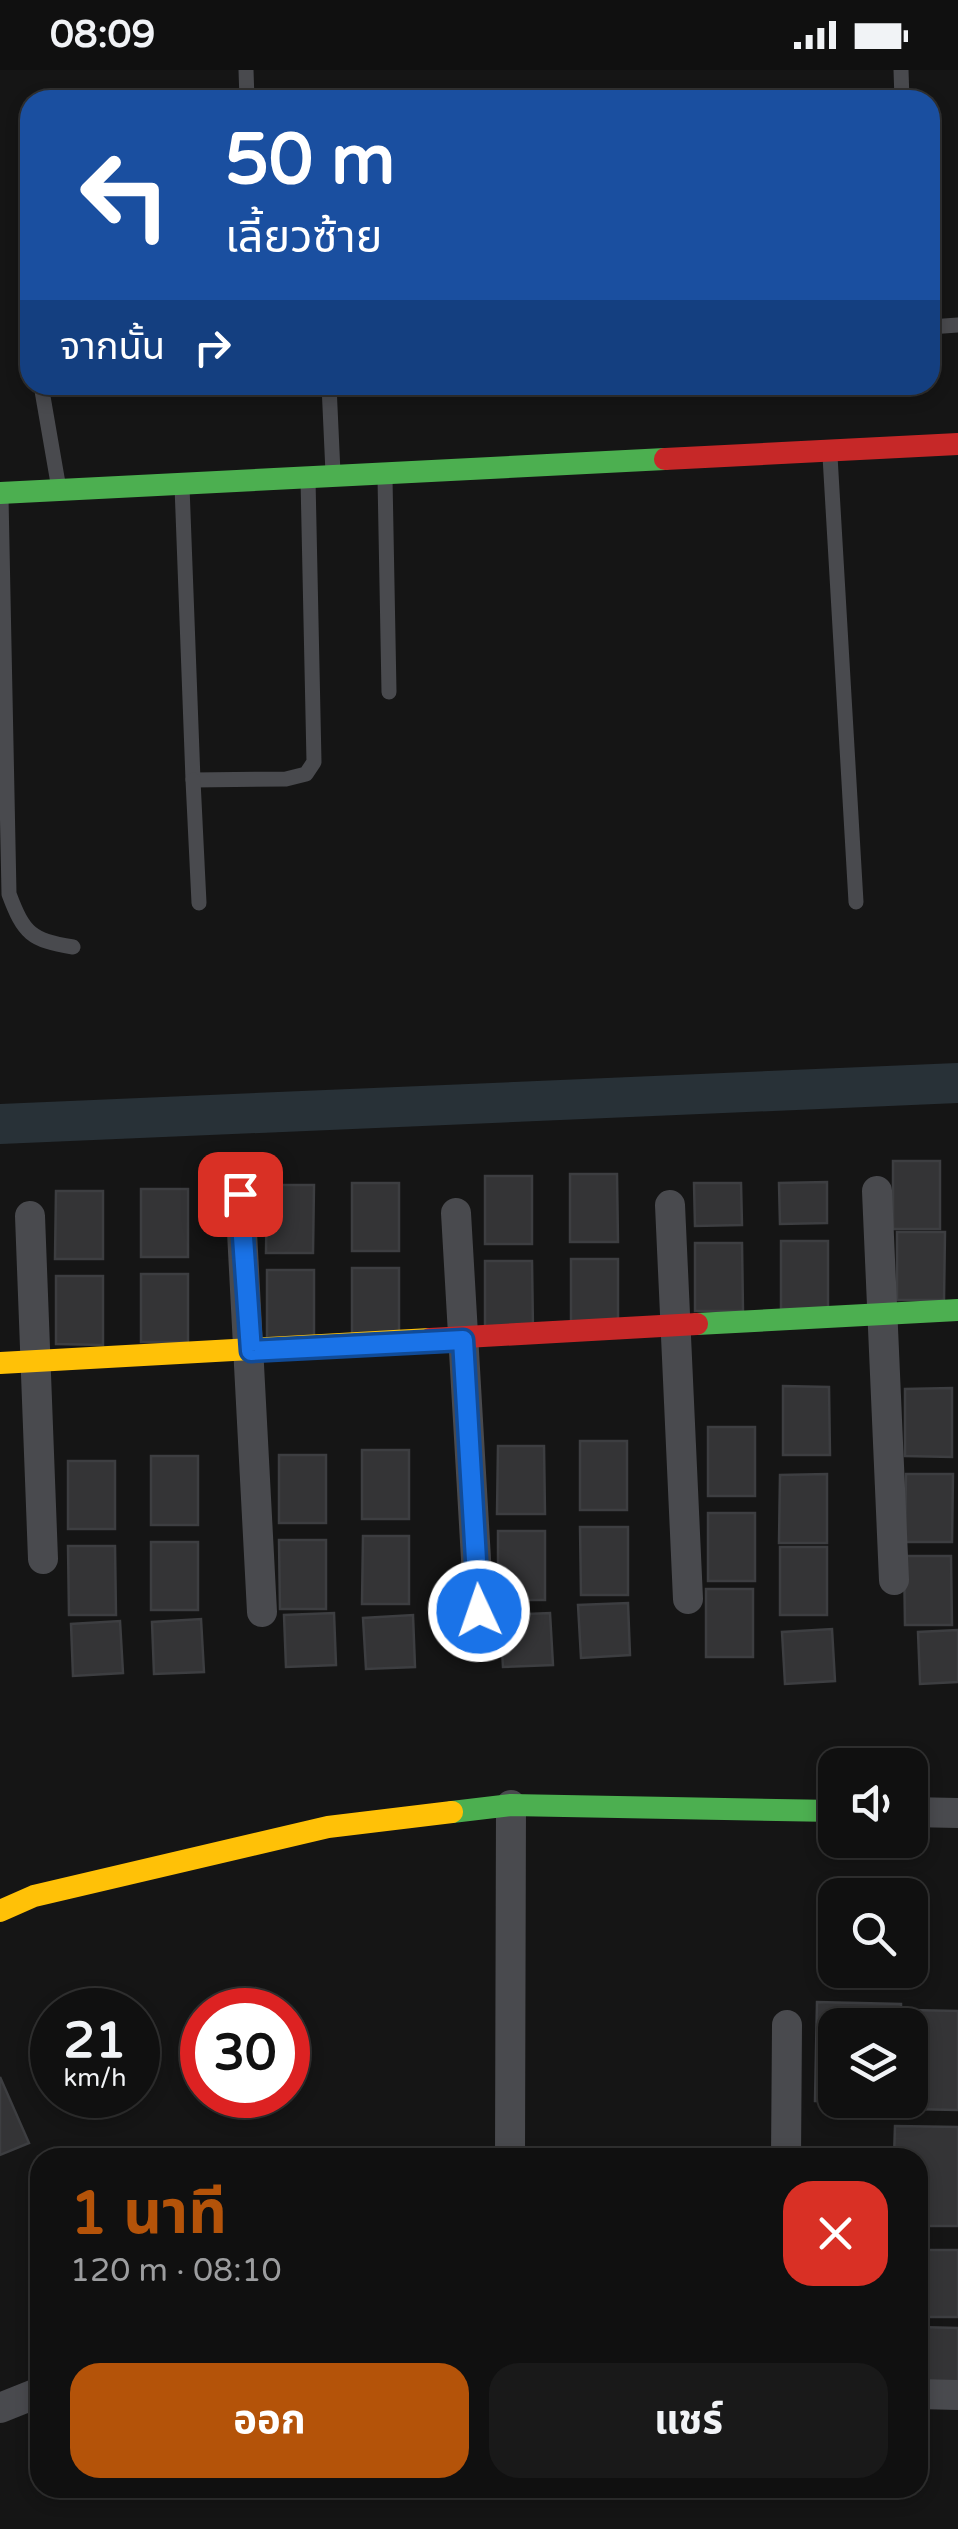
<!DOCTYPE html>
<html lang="th">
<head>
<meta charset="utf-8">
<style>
	:root { --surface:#101010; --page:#191919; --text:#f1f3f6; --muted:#9c9d9f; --line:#303030; --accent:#b45309 }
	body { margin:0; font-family:"Varela Round","Noto Sans Thai",sans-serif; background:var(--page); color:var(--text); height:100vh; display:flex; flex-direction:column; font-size:38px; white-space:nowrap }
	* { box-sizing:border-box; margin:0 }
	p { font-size:32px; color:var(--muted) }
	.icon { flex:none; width:55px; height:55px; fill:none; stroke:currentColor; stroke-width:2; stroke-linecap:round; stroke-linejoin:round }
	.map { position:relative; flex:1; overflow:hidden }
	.drawer { position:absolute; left:30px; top:2078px; width:898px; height:350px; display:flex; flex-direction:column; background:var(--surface); border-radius:30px; box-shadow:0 5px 15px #0003,0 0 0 2px var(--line) }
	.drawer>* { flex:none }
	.hud { position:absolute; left:20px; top:20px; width:920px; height:305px; border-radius:30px; box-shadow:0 5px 15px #0003,0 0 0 2px var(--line); background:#1a4fa0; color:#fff; overflow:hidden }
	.controls { position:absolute; left:818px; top:1678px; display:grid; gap:20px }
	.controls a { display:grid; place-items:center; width:110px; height:110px; border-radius:20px; background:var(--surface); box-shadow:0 5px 15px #0003,0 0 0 2px var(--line); font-size:50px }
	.speed { position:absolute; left:30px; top:1918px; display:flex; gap:20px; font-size:50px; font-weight:700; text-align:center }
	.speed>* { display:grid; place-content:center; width:130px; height:130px; border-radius:50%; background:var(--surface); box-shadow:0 5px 15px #0003,0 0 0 2px var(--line); line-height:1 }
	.speed small { font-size:25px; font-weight:400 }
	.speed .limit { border:15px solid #d22; background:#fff; color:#111 }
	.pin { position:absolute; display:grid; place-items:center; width:85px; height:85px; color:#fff; margin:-42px; border-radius:20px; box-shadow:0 5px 15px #0006 }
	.me { position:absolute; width:110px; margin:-55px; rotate:357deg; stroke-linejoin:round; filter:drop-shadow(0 0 8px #0008) }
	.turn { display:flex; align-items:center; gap:35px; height:210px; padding:0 40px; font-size:45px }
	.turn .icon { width:130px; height:130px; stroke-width:2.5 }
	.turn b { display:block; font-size:70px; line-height:85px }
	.then { display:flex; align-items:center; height:95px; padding:0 40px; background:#0003; gap:20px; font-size:38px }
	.round { display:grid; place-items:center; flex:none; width:105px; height:105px; border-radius:30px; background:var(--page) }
	.overview { display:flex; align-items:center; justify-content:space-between; height:170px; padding:0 40px }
	h1 { font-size:60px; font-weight:700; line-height:75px; color:var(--accent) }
	.button { display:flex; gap:20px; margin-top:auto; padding:20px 40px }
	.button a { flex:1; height:115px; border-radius:30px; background:var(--accent); color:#fff; font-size:40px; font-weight:700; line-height:115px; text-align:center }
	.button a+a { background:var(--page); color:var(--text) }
	.status { display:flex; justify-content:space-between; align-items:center; height:70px; padding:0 50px; background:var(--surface); direction:ltr }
	.status svg { height:28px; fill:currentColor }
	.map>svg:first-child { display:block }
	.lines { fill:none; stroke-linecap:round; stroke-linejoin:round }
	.canal { stroke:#283137; stroke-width:40 }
	.building { fill:#343436; stroke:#3d3e41; stroke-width:2.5 }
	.lane { stroke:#494a4e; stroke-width:15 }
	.street { stroke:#494a4e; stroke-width:30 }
	.fast { stroke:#4caf50; stroke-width:22 }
	.slow { stroke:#ffc107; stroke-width:22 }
	.jam { stroke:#c62828; stroke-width:22 }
	.route-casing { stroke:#114b97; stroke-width:25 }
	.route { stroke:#1a73e8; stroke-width:18 }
</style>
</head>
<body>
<div class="status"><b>08:09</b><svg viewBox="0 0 49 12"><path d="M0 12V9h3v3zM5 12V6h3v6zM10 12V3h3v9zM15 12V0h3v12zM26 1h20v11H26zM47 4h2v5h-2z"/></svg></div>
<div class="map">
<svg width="958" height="2459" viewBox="0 0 958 2459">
	<rect width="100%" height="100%" fill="#151515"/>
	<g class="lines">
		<path class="canal" d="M 0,1054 L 958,1013"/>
	</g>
	<g class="building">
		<rect x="893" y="1091" width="47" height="68"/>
		<path d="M 570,1104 L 617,1104 L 618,1172 L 570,1172 Z"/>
		<rect x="485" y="1106" width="47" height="68"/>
		<path d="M 827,1112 L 827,1153 L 780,1154 L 779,1113 Z"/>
		<rect x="352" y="1113" width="47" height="68"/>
		<path d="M 694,1113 L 741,1113 L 742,1155 L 695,1156 Z"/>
		<path d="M 267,1115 L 314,1115 L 313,1183 L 266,1183 Z"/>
		<rect x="141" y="1119" width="47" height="68"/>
		<path d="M 56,1121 L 103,1121 L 103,1189 L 55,1189 Z"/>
		<path d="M 897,1162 L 945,1162 L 944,1230 L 897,1230 Z"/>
		<rect x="781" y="1171" width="47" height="68"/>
		<path d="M 695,1173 L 742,1173 L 743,1241 L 695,1241 Z"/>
		<rect x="571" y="1189" width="47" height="69"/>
		<path d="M 485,1191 L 532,1191 L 533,1260 L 485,1260 Z"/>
		<rect x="352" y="1198" width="47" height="69"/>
		<rect x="267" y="1200" width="47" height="69"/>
		<rect x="141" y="1204" width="47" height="68"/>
		<path d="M 56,1206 L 103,1206 L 103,1275 L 56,1274 Z"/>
		<path d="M 783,1316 L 829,1317 L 830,1385 L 783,1385 Z"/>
		<path d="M 952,1318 L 952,1387 L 905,1386 L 905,1319 Z"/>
		<rect x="708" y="1357" width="47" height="69"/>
		<rect x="580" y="1371" width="47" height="69"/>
		<path d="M 498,1376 L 544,1376 L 545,1444 L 497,1444 Z"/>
		<rect x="362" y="1380" width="47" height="69"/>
		<rect x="279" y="1385" width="47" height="68"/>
		<rect x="151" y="1386" width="47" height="69"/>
		<rect x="68" y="1391" width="47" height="68"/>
		<path d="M 827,1404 L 827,1473 L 779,1473 L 780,1405 Z"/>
		<path d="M 906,1404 L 953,1404 L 952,1472 L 905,1472 Z"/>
		<rect x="708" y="1443" width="47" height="68"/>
		<path d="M 580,1457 L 628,1457 L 628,1525 L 581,1525 Z"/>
		<rect x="498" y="1461" width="47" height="69"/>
		<path d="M 363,1466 L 409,1466 L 409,1534 L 362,1534 Z"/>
		<path d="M 279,1470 L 326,1470 L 326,1539 L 280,1539 Z"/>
		<rect x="151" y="1472" width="47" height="68"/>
		<path d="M 68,1476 L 115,1476 L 116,1545 L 69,1545 Z"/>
		<rect x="780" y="1477" width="47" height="68"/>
		<path d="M 904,1486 L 951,1486 L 952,1555 L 905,1555 Z"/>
		<rect x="706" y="1519" width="47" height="68"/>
		<path d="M 628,1533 L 630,1585 L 581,1588 L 578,1535 Z"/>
		<path d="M 334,1543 L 336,1595 L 286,1597 L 284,1545 Z"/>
		<path d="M 550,1543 L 553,1595 L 503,1597 L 500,1545 Z"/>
		<path d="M 413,1545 L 415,1597 L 366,1599 L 363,1548 Z"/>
		<path d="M 201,1549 L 204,1602 L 154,1604 L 152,1552 Z"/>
		<path d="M 120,1551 L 123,1603 L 73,1606 L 71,1554 Z"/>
		<path d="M 832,1559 L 835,1611 L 785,1614 L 782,1562 Z"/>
		<path d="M 958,1560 L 958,1612 L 920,1614 L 918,1562 Z"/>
		<path d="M 817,1932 L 901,1934 L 901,1955 L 835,1955 L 835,2030 L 899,2032 L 815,2031 Z"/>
		<path d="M 911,1940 L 958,1941 L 958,2040 L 910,2039 Z"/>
		<path d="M 0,2007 L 29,2073 L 0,2085 Z"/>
		<path d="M 895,2056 L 958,2057 L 958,2156 L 918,2156 L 918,2088 L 894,2088 Z"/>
		<rect x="918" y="2180" width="40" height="67"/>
		<path d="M 918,2257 L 958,2258 L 958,2317 L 918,2317 Z"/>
	</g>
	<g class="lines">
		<g class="lane">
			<path d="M 246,0 L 247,30"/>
			<path d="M 901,0 L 902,30"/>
			<path d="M 930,257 L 958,255"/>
			<path d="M 41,315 L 59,419"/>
			<path d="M 329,315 L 333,403"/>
			<path d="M 830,386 L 856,832"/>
			<path d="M 385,408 L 389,622"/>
			<path d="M 182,416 L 193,710 L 286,709 L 306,704 L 314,692 L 308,409"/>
			<path d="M 1,427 L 9,824 C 24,864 31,870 73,877"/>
			<path d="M 193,710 L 199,833"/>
		</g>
		<g class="street">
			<path d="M 877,1121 L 894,1510"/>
			<path d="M 240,1124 L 262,1542"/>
			<path d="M 670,1135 L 688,1529"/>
			<path d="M 456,1143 L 479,1541"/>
			<path d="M 30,1146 L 43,1489"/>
			<path d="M 910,1742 L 958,1743"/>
			<path d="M 510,2088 L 511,1735"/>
			<path d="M 786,2088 L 787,1955"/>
			<path d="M 918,2324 L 958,2325"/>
			<path d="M 0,2338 L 40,2322"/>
		</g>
		<g class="fast">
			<path d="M 0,423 L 665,389"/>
			<path d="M 697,1254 L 958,1240"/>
			<path d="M 452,1742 L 511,1735 L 835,1741"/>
		</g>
		<g class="slow">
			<path d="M 0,1293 L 430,1269"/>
			<path d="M 0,1841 L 34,1826 L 328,1757 L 452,1742"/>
		</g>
		<g class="jam">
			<path d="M 665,389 L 958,374"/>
			<path d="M 430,1269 L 697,1254"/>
		</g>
	</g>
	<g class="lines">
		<g class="route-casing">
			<path id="route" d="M 240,1124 L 251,1281 L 463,1270 L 479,1541"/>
		</g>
		<use href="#route" class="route"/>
	</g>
</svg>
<div class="controls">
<a><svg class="icon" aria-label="sound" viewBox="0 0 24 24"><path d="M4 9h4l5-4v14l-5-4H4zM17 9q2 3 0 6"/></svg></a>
<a><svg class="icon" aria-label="search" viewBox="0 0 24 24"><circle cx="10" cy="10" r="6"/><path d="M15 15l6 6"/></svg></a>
<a><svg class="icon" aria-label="layers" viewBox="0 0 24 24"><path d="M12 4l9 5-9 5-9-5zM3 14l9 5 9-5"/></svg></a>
</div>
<div class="speed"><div>21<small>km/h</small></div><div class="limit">30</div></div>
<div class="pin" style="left:240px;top:1124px;background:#d93025"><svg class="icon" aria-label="arrive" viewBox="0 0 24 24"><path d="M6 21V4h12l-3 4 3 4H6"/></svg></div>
<svg class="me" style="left:479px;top:1541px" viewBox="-20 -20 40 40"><circle r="17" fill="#1a73e8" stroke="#fff" stroke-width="3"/><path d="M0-11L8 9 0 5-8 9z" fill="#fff"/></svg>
<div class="hud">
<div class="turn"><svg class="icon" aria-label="left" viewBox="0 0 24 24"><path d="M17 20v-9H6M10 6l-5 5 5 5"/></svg><div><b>50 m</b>เลี้ยวซ้าย</div></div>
<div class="then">จากนั้น<svg class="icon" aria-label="right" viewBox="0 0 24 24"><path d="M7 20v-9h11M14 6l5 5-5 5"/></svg></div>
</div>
<section class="drawer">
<div class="overview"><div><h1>1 นาที</h1><p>120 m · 08:10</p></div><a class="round" style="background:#d93025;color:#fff"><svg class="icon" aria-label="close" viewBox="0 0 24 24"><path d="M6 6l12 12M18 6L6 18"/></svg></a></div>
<div class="button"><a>ออก</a><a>แชร์</a></div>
</section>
</div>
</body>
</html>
